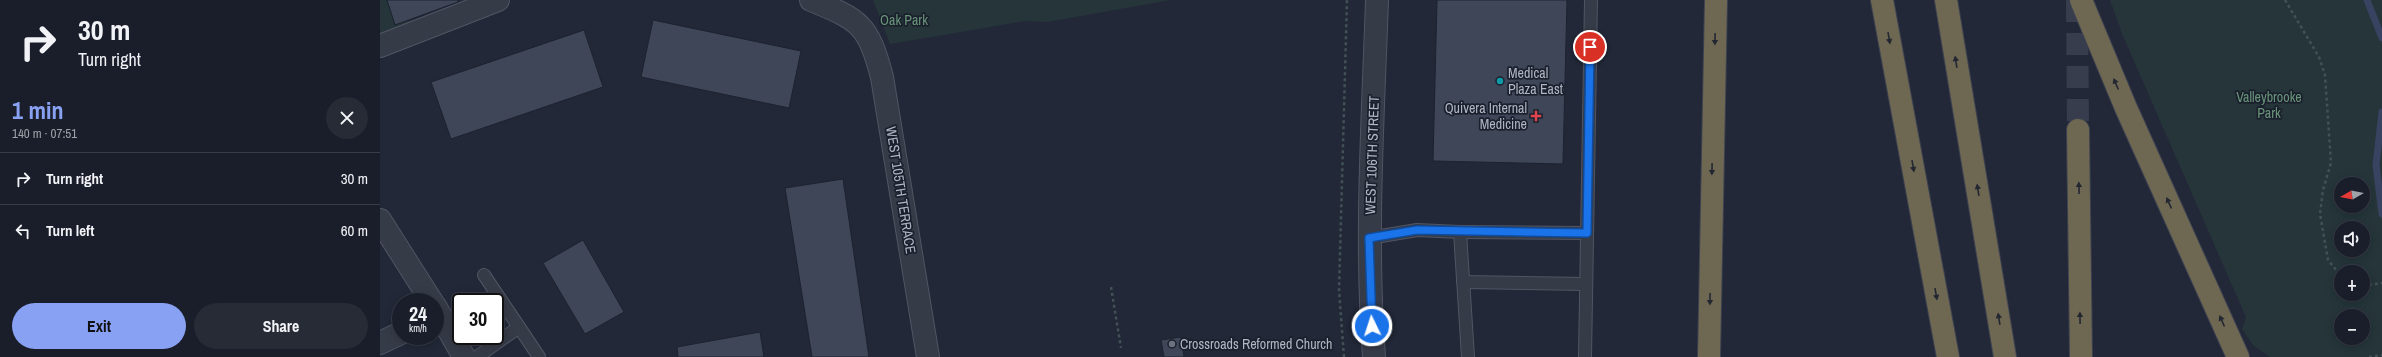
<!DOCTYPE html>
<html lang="en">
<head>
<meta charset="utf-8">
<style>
	:root { --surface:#1a1e2a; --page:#272b36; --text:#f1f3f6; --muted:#9fa2a8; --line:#383c47; --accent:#88a1f2 }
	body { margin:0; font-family:"Archivo Narrow",sans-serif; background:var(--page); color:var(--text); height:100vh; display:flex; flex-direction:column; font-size:15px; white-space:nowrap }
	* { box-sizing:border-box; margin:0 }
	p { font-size:13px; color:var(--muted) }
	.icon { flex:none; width:22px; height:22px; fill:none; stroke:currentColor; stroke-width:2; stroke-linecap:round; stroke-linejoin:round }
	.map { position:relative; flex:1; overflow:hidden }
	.side { display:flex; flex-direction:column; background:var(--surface); width:380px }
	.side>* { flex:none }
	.guide { background:#1a1e2a; color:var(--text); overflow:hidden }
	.needle { width:26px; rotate:261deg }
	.buttons { position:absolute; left:1954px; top:177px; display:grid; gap:8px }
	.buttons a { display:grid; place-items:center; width:36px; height:36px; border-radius:50%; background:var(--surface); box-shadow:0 2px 10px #0003,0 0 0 1px var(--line); font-size:20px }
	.speed { position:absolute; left:12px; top:293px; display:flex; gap:8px; font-size:20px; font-weight:700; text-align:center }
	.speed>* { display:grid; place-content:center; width:52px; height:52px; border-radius:50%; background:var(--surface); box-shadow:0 2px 10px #0003,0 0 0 1px var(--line); line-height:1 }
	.speed small { font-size:10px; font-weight:400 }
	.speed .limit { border:2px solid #111; border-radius:6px; background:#fff; color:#111 }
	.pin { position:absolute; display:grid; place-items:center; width:34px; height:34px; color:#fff; margin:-17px; border:2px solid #fff; border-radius:50%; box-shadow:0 1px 4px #0007 }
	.me { position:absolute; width:44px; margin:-22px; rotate:356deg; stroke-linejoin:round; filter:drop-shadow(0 0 3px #0008) }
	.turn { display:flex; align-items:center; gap:14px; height:84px; padding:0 12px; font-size:18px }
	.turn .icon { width:52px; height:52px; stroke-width:2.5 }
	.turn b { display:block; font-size:28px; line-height:34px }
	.round { display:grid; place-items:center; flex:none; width:42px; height:42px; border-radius:21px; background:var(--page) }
	.summary { display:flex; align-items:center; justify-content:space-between; height:68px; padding:0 12px }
	h1 { font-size:24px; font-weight:700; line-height:30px; color:var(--accent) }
	.action { display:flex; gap:8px; margin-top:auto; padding:8px 12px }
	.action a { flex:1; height:46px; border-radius:24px; background:var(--accent); color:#111; font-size:16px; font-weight:700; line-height:46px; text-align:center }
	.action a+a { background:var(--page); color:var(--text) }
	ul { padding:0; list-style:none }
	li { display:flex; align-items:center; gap:12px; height:52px; padding:0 12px; border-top:1px solid var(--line) }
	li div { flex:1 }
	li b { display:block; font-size:15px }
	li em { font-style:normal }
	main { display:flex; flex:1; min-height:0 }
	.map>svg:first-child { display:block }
	.green { fill:#25353a; fill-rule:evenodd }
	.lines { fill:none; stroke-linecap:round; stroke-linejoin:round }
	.stream { stroke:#384361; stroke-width:7 }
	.building { fill:#3e4658; stroke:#1d222f }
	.highway-tunnel { stroke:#373d4d; stroke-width:22; stroke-dasharray:22 11; stroke-linecap:butt }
	.lane-casing { stroke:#515563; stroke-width:14 }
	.street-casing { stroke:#515563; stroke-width:24 }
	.highway-casing { stroke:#3e4250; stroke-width:24 }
	.path { stroke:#425156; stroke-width:2.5; stroke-dasharray:3 3; stroke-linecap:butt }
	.lane { stroke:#363b48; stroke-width:12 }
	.street { stroke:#363b48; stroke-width:22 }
	.highway { stroke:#6e6853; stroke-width:22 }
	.oneway { fill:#232731 }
	.route-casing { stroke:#114b97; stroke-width:10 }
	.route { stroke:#1a73e8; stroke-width:7 }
	.culture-dot { fill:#0f9aa8; stroke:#1b202d; stroke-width:1.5 }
	.health-dot { fill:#e0444e; stroke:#1b202d; stroke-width:1.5 }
	.worship-dot { fill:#6b7280; stroke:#1b202d; stroke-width:1.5 }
	.labels { text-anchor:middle; stroke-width:3.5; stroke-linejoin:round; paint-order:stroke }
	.park-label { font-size:14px; fill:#69947a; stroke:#1b202d }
	.poi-label { font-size:14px; fill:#b1b5c5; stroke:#1b202d; text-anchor:start }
	.street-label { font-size:14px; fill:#b1b5c5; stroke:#1b202d }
</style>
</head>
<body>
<main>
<section class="side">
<div class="guide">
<div class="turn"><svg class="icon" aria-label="right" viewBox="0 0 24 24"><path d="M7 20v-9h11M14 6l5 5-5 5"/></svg><div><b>30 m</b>Turn right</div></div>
</div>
<div class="summary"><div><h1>1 min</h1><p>140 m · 07:51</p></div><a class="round"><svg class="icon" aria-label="close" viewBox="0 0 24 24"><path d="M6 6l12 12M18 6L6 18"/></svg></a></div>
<ul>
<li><svg class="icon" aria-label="right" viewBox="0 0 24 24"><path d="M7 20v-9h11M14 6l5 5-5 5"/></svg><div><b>Turn right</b></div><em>30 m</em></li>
<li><svg class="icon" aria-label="left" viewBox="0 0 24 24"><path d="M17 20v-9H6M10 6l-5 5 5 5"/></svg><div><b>Turn left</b></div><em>60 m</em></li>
</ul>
<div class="action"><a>Exit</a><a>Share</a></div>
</section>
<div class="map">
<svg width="2002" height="357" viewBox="0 0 2002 357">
	<rect width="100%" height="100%" fill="#222838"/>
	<g class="green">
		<path d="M 0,0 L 45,0 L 26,26 L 0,43 Z"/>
		<path d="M 493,0 L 791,0 L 667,22 L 646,21 L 510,44 Z"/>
		<path d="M 1730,0 L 2002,0 L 2002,357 L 1890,357 L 1874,346 L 1862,329 L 1866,317 L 1743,36 ZM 1961,184 L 1983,184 L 1983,206 L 1961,206 ZM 1961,228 L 1983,228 L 1983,250 L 1961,250 ZM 1961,272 L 1983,272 L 1983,294 L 1961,294 ZM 1961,316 L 1983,316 L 1983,338 L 1961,338 Z"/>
	</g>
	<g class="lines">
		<g class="stream">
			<path d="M 1987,0 L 2002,38"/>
			<path d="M 2002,112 L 1996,165 L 2002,214"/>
		</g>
	</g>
	<g class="building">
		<path d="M 7,0 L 78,0 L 78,2 L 15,25 Z"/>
		<path d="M 1057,0 L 1187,0 L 1183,164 L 1053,161 Z"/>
		<path d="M 273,20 L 421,51 L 409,108 L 261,77 Z"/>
		<path d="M 204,30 L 223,87 L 71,139 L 51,82 Z"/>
		<path d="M 463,179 L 489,357 L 432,357 L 405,188 Z"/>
		<path d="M 203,240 L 244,312 L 205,334 L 163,263 Z"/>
		<path d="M 380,332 L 384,357 L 298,357 L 297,347 Z"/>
		<path d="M 801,337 L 804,357 L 784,357 L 781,340 Z"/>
	</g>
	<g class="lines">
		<path class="highway-tunnel" d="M 1697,0 L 1698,130"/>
		<g class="lane-casing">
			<g id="lane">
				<path d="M 1080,232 L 1207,233"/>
				<path d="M 989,238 L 1037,230 L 1080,232 L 1088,357"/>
				<path d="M 104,275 L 139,327"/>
				<path d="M 1083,282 L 1206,284"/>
				<path d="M 97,357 L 139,327 L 159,357"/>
				<path d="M 1205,357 L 1211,0"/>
			</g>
		</g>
		<g class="street-casing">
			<g id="street">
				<path d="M 431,0 C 480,20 488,24 502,77 L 548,357"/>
				<path d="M 0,46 L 118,0"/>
				<path d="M 0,220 L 52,302"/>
				<path d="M 55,306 L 84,357"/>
				<path d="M 0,343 L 21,333"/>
				<path d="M 994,357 C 985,238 993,119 997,0"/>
			</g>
		</g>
		<g class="highway-casing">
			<g id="highway">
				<path d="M 1502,0 L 1568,357"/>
				<path d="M 1566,0 L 1625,357"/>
				<path d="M 1701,0 L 1746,108 L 1858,357"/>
				<path d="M 1698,130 L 1701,357"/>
				<path d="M 1329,357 L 1336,0"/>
			</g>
		</g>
		<g class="path">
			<path d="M 1905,0 L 1939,57 L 1945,75 L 1951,163 L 1943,190 L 1940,214 L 1948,260 L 1961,276"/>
			<path d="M 1983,286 L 2002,283"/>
			<path d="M 731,287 L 741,348"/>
			<path d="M 964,357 L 959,290 L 967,0"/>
			<path d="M 1989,357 L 2002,355"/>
		</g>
		<use href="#lane" class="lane"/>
		<use href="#street" class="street"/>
		<use href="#highway" class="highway"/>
	</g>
	<defs><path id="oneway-solid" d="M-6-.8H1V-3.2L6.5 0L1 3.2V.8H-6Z"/></defs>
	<g class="oneway">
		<use href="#oneway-solid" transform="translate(1509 38) rotate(80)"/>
		<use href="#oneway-solid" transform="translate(1335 39) rotate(91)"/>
		<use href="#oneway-solid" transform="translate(1576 62) rotate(-99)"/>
		<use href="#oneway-solid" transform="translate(1736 84) rotate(-113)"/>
		<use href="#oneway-solid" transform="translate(1533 166) rotate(80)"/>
		<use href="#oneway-solid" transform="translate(1332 169) rotate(91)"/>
		<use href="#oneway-solid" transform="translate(1699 188) rotate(-91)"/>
		<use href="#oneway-solid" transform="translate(1598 190) rotate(-99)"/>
		<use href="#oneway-solid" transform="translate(1789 203) rotate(-114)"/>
		<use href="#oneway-solid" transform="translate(1556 294) rotate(80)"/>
		<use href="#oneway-solid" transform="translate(1330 299) rotate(91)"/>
		<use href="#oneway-solid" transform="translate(1700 318) rotate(-91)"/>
		<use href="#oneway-solid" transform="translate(1619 319) rotate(-99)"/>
		<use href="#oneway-solid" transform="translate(1842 321) rotate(-114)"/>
	</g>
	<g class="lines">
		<g class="route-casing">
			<path id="route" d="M 992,326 L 989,238 L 1037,230 L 1207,233 L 1210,47"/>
		</g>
		<use href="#route" class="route"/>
	</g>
	<circle class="culture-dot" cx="1120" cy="81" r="4"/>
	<path class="health-dot" d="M1154 110h4v4h4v4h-4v4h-4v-4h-4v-4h4z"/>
	<circle class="worship-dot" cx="792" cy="344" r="4"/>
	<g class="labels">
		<g class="park-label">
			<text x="524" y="25">Oak Park</text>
			<text x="1889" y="102">Valleybrooke<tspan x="1889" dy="16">Park</tspan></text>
		</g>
		<g class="poi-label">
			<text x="1128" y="78">Medical<tspan x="1128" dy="16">Plaza East</tspan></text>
			<text x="1147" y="113" text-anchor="end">Quivera Internal<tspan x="1147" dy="16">Medicine</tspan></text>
			<text x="800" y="349">Crossroads Reformed Church</text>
		</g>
		<g class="street-label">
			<text transform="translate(992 155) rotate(-88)" y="5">WEST 106TH STREET</text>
			<text transform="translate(521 190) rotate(81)" y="5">WEST 105TH TERRACE</text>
		</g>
	</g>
</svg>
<div class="buttons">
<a><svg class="needle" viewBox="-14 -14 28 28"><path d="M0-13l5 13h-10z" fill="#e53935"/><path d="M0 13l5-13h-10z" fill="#9fa2a8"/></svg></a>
<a><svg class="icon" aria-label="sound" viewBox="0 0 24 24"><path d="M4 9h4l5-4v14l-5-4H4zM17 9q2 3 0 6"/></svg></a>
<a>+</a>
<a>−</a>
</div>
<div class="speed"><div>24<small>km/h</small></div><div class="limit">30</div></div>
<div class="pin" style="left:1210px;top:47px;background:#d93025"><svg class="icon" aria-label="arrive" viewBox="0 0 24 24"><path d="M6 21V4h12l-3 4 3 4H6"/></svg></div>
<svg class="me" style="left:992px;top:326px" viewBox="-20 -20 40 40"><circle r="17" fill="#1a73e8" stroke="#fff" stroke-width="3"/><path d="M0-11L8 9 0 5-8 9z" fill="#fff"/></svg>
</div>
</main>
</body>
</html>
